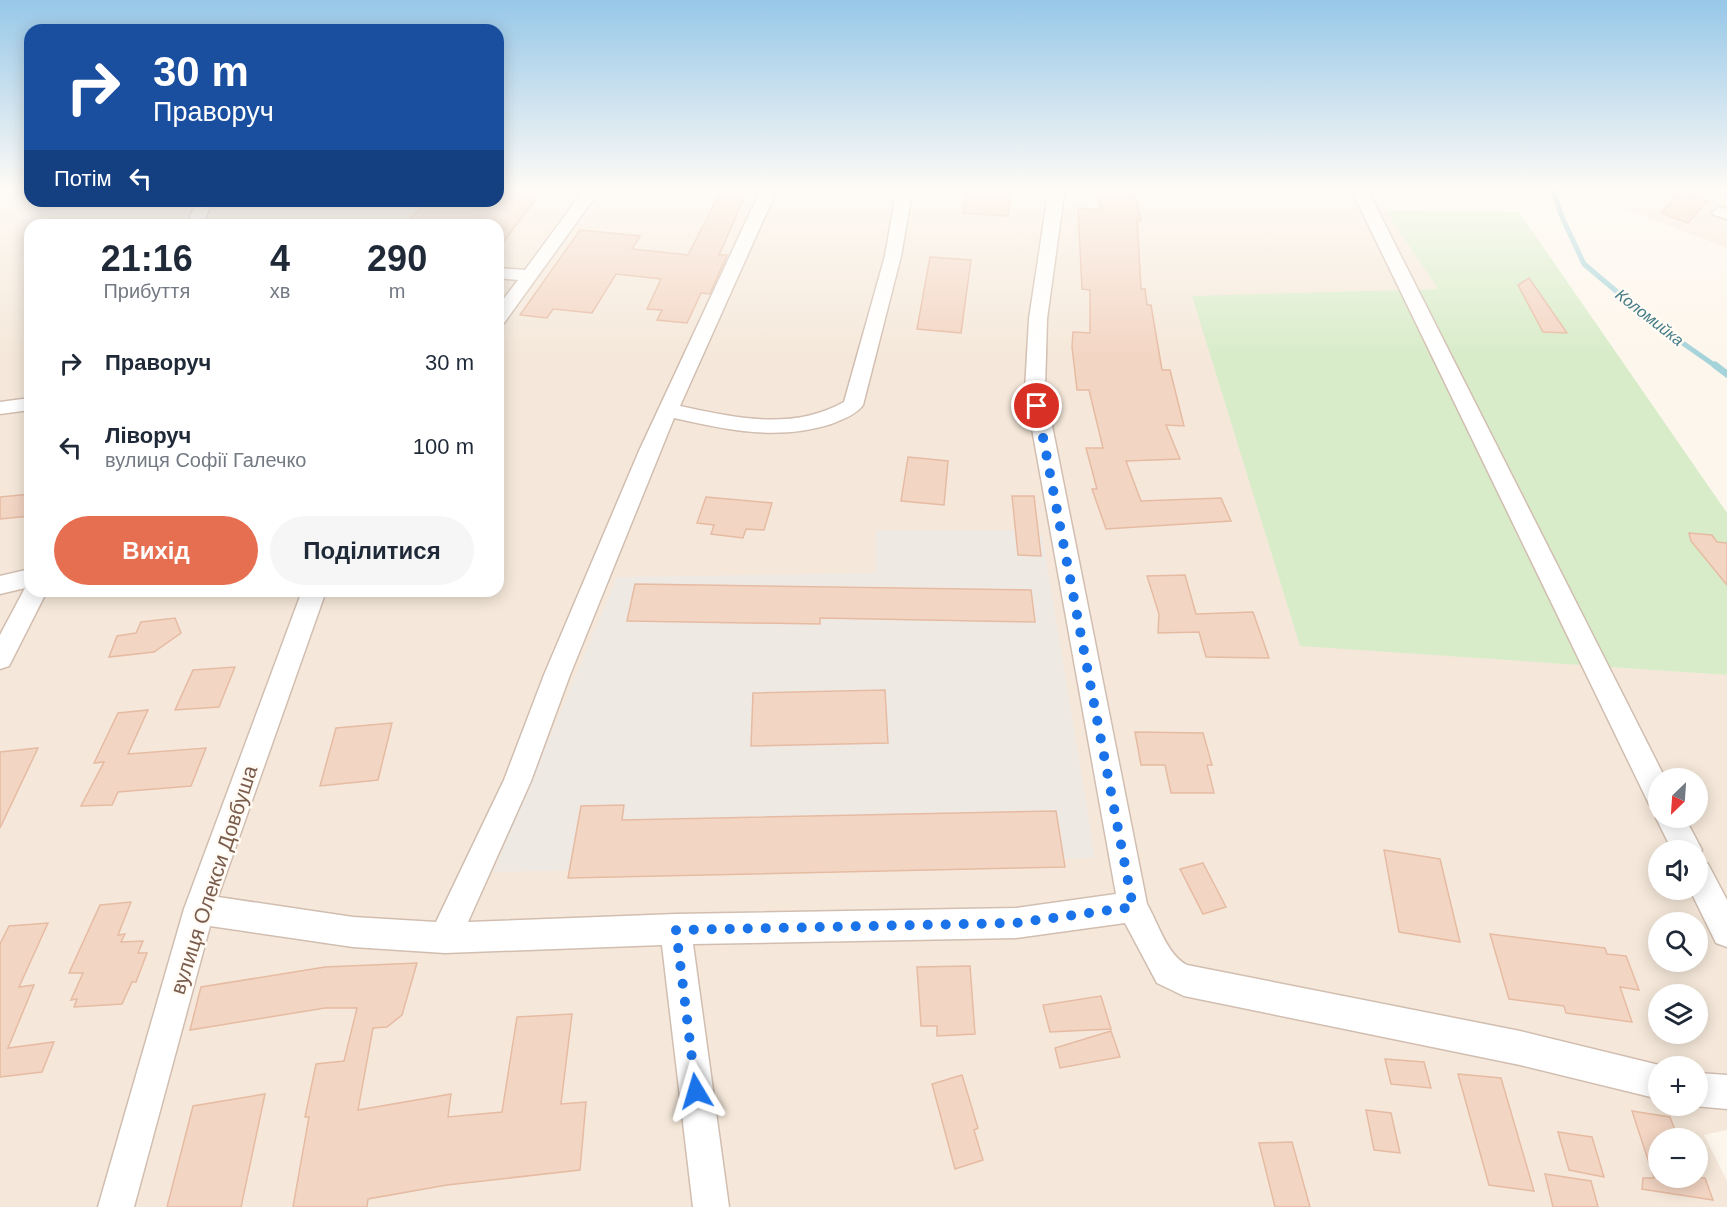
<!DOCTYPE html>
<html lang="uk">
<head>
<meta charset="utf-8">
<style>
	:root { --surface:#fff; --page:#f6f6f7; --text:#1f2937; --muted:#747a83; --accent:#e76f51 }
	body { margin:0; font-family:Arial,sans-serif; background:var(--page); color:var(--text); height:100vh; display:flex; flex-direction:column; font-size:22px; white-space:nowrap }
	* { box-sizing:border-box; margin:0 }
	p { font-size:20px; color:var(--muted) }
	.icon { flex:none; width:33px; height:33px; fill:none; stroke:currentColor; stroke-width:2; stroke-linecap:round; stroke-linejoin:round }
	.map { position:relative; flex:1; overflow:hidden }
	.side { position:absolute; left:24px; top:219px; width:480px; height:378px; display:flex; flex-direction:column; background:var(--surface); border-radius:18px; box-shadow:0 3px 15px #0003 }
	.side>* { flex:none }
	.hud { position:absolute; left:24px; top:24px; width:480px; height:183px; border-radius:18px; box-shadow:0 3px 15px #0003; background:#1a4fa0; color:#fff; overflow:hidden }
	.needle { width:39px; rotate:205deg }
	.tools { position:absolute; left:1648px; top:768px; display:grid; gap:12px }
	.tools a { display:grid; place-items:center; width:60px; height:60px; border-radius:50%; background:var(--surface); box-shadow:0 3px 15px #0003; font-size:30px }
	.pin { position:absolute; display:grid; place-items:center; width:51px; height:51px; color:#fff; margin:-26px; border:3px solid #fff; border-radius:50%; box-shadow:0 2px 6px #0007 }
	.me { position:absolute; width:66px; margin:-33px; rotate:353deg; stroke-linejoin:round; filter:drop-shadow(0 0 4px #0008) }
	.turn { display:flex; align-items:center; gap:21px; height:126px; padding:0 30px; font-size:27px }
	.turn .icon { width:78px; height:78px; stroke-width:2.5 }
	.turn b { display:block; font-size:42px; line-height:51px }
	.then { display:flex; align-items:center; height:57px; padding:0 30px; background:#0003; gap:12px; font-size:22px }
	.eta { display:flex; justify-content:space-evenly; align-items:center; height:102px; text-align:center }
	.eta b { font-size:36px; font-weight:700; line-height:42px }
	.primary-button { display:flex; gap:12px; margin-top:auto; padding:12px 30px }
	.primary-button a { flex:1; height:69px; border-radius:36px; background:var(--accent); color:#fff; font-size:24px; font-weight:700; line-height:69px; text-align:center }
	.primary-button a+a { background:var(--page); color:var(--text) }
	ul { padding:0; list-style:none }
	li { display:flex; align-items:center; gap:18px; height:84px; padding:0 30px }
	li div { flex:1 }
	li b { display:block; font-size:22px }
	li em { font-style:normal }
	.map>svg:first-child { display:block }
	.residential { fill:#f5e8da; fill-rule:evenodd }
	.industrial { fill:#efe9e4 }
	.green { fill:#d8ecc9 }
	.lines { fill:none; stroke-linecap:round; stroke-linejoin:round }
	.stream-far1 { stroke:#a5d3da; stroke-width:5 }
	.stream { stroke:#a5d3da; stroke-width:7 }
	.building { fill:#f3d5c3; stroke:#e6bba3; stroke-width:1.5 }
	.minor-casing { stroke:#d1beb0; stroke-width:3 }
	.minor { fill:#fff; fill-rule:evenodd }
	.route { stroke:#1a73e8; stroke-width:10; stroke-dasharray:0 18 }
	.labels { text-anchor:middle; stroke-width:5; stroke-linejoin:round; paint-order:stroke }
	.far-water-label { font-size:16px; font-style:italic; fill:#437c86; stroke:#fffaf3 }
	.near-street-label { font-size:21px; fill:#7a5c4d; stroke:#fffaf3 }
</style>
</head>
<body>
<div class="map">
<svg width="1727" height="1207" viewBox="0 0 1727 1207">
	<rect width="100%" height="100%" fill="#fdf6ec"/>
	<g class="residential">
		<path d="M 0,187 L 30,187 L 30,201 L 498,201 L 498,187 L 1380,187 L 1386,211 L 1439,289 L 1193,297 L 1300,645 L 1727,675 L 1727,1130 L 1704,1135 L 1727,1181 L 1727,1207 L 0,1207 ZM 30,225 L 498,225 L 498,591 L 30,591 ZM 1659,778 L 1698,778 L 1698,818 L 1659,818 ZM 1659,850 L 1698,850 L 1698,890 L 1659,890 ZM 1659,922 L 1698,922 L 1698,962 L 1659,962 ZM 1659,994 L 1698,994 L 1698,1034 L 1659,1034 ZM 1659,1066 L 1698,1066 L 1698,1106 L 1659,1106 ZM 1659,1138 L 1698,1138 L 1698,1178 L 1659,1178 Z"/>
		<path d="M 1658,187 L 1727,187 L 1727,248 L 1626,209 Z"/>
	</g>
	<path class="industrial" d="M 876,530 L 1038,530 L 1042,535 L 1095,858 L 493,872 L 617,577 L 876,573 Z"/>
	<path class="green" d="M 1386,211 L 1519,212 L 1727,513 L 1727,675 L 1300,646 L 1192,296 L 1438,289 Z"/>
	<g class="lines">
		<path class="stream-far1" d="M 1552,187 L 1562,217 L 1584,264 L 1654,323 L 1717,367"/>
		<path class="stream" d="M 1715,365 L 1727,374"/>
	</g>
	<g class="building">
		<path d="M 512,187 L 545,187 L 498,249 L 498,225 L 441,221 L 437,225 L 404,225 L 428,201 L 498,201 L 498,188 Z"/>
		<path d="M 723,187 L 749,187 L 719,255 L 727,255 L 712,289 L 710,294 L 701,293 L 687,323 L 657,320 L 662,310 L 647,309 L 661,279 L 616,274 L 592,313 L 553,309 L 547,318 L 520,315 L 580,230 L 640,236 L 632,249 L 688,255 Z"/>
		<path d="M 967,187 L 1011,187 L 1008,216 L 963,213 Z"/>
		<path d="M 1096,187 L 1133,187 L 1141,221 L 1137,220 L 1141,289 L 1145,289 L 1147,305 L 1151,305 L 1162,370 L 1170,370 L 1184,426 L 1166,425 L 1180,459 L 1126,461 L 1141,501 L 1221,498 L 1231,521 L 1106,529 L 1092,489 L 1097,489 L 1086,448 L 1103,448 L 1089,390 L 1077,390 L 1072,347 L 1073,332 L 1090,333 L 1090,290 L 1082,289 L 1078,208 L 1101,210 Z"/>
		<path d="M 1680,192 L 1707,201 L 1688,223 L 1661,213 Z"/>
		<path d="M 930,257 L 971,260 L 961,333 L 917,329 Z"/>
		<path d="M 1529,278 L 1567,333 L 1543,332 L 1518,285 Z"/>
		<path d="M 908,457 L 948,461 L 944,505 L 901,501 Z"/>
		<path d="M 30,494 L 30,516 L 0,519 L 0,497 Z"/>
		<path d="M 1012,496 L 1034,496 L 1041,556 L 1018,555 Z"/>
		<path d="M 706,497 L 772,503 L 764,530 L 746,529 L 743,538 L 711,534 L 714,525 L 697,523 Z"/>
		<path d="M 1689,533 L 1712,535 L 1717,542 L 1727,543 L 1727,585 L 1691,541 Z"/>
		<path d="M 1185,575 L 1196,614 L 1253,612 L 1269,658 L 1206,657 L 1199,632 L 1158,633 L 1159,614 L 1147,576 Z"/>
		<path d="M 635,584 L 1031,590 L 1035,622 L 820,618 L 820,624 L 627,621 Z"/>
		<path d="M 175,618 L 181,633 L 154,652 L 109,657 L 117,636 L 136,633 L 141,622 Z"/>
		<path d="M 235,667 L 219,707 L 175,710 L 193,670 Z"/>
		<path d="M 885,690 L 888,743 L 751,746 L 753,693 Z"/>
		<path d="M 148,710 L 128,754 L 206,748 L 191,786 L 118,792 L 112,805 L 81,806 L 104,762 L 94,763 L 118,713 Z"/>
		<path d="M 392,723 L 378,780 L 320,786 L 336,728 Z"/>
		<path d="M 1135,732 L 1203,733 L 1212,765 L 1207,765 L 1214,793 L 1171,793 L 1165,765 L 1141,765 Z"/>
		<path d="M 38,748 L 0,828 L 0,752 Z"/>
		<path d="M 624,805 L 622,820 L 1056,811 L 1065,867 L 568,878 L 581,806 Z"/>
		<path d="M 1384,850 L 1440,859 L 1460,942 L 1399,932 Z"/>
		<path d="M 1203,863 L 1226,907 L 1203,914 L 1180,869 Z"/>
		<path d="M 131,902 L 118,935 L 125,934 L 121,942 L 143,941 L 138,953 L 147,953 L 136,982 L 132,982 L 122,1004 L 74,1007 L 77,999 L 71,1000 L 83,973 L 69,973 L 100,905 Z"/>
		<path d="M 48,923 L 19,987 L 34,985 L 8,1048 L 54,1042 L 42,1072 L 0,1077 L 0,944 L 9,926 Z"/>
		<path d="M 1490,934 L 1605,948 L 1607,954 L 1626,956 L 1639,990 L 1620,987 L 1632,1022 L 1566,1013 L 1564,1006 L 1509,999 Z"/>
		<path d="M 417,963 L 402,1015 L 387,1027 L 373,1028 L 358,1110 L 451,1094 L 448,1117 L 502,1112 L 517,1017 L 572,1014 L 561,1104 L 586,1102 L 580,1170 L 447,1185 L 368,1199 L 367,1207 L 293,1207 L 309,1117 L 305,1117 L 316,1064 L 344,1061 L 357,1008 L 325,1008 L 190,1030 L 201,987 L 325,967 Z"/>
		<path d="M 970,966 L 975,1034 L 937,1036 L 937,1026 L 921,1026 L 917,967 Z"/>
		<path d="M 1101,996 L 1111,1029 L 1050,1032 L 1043,1005 Z"/>
		<path d="M 1111,1031 L 1120,1057 L 1060,1068 L 1055,1048 Z"/>
		<path d="M 1385,1059 L 1424,1062 L 1431,1088 L 1391,1084 Z"/>
		<path d="M 1458,1074 L 1501,1078 L 1534,1191 L 1489,1185 Z"/>
		<path d="M 962,1075 L 978,1128 L 974,1130 L 983,1160 L 955,1169 L 932,1084 Z"/>
		<path d="M 265,1094 L 241,1207 L 167,1207 L 193,1106 Z"/>
		<path d="M 1366,1110 L 1391,1113 L 1400,1153 L 1374,1150 Z"/>
		<path d="M 1632,1111 L 1670,1117 L 1678,1138 L 1659,1138 L 1659,1178 L 1705,1178 L 1713,1200 L 1642,1189 L 1643,1178 L 1654,1178 Z"/>
		<path d="M 1558,1132 L 1592,1137 L 1604,1177 L 1569,1170 Z"/>
		<path d="M 1292,1142 L 1310,1207 L 1275,1207 L 1259,1143 Z"/>
		<path d="M 1545,1174 L 1591,1181 L 1598,1207 L 1553,1207 Z"/>
	</g>
	<g class="lines">
		<g class="minor-casing">
			<g id="minor">
				<path d="M 586,187 L 602,187 L 504,323 L 498,324 L 498,306 L 518,280 L 498,278 L 498,268 L 525,270 Z"/>
				<path d="M 762,187 L 778,187 L 680,406 C 736,418 792,431 844,402 L 885,256 L 897,187 L 913,187 L 901,256 L 863,405 C 857,414 842,420 831,424 C 778,441 727,430 674,418 L 570,675 L 531,781 L 468,922 L 676,914 L 1016,908 L 1116,894 L 1025,390 L 1029,319 L 1049,187 L 1065,187 L 1047,319 L 1045,390 L 1147,904 C 1158,923 1167,955 1187,965 L 1520,1031 L 1659,1065 L 1663,1066 L 1659,1066 L 1659,1099 L 1520,1065 L 1184,996 L 1157,983 L 1125,923 L 1016,938 L 693,944 L 729,1207 L 693,1207 L 662,945 L 445,953 L 353,947 L 210,926 L 134,1207 L 98,1207 L 184,909 L 302,591 L 326,591 L 218,897 L 353,917 L 436,922 L 504,780 L 544,675 L 639,451 Z"/>
				<path d="M 1350,187 L 1366,187 L 1665,778 L 1659,778 L 1659,808 L 1649,804 Z"/>
				<path d="M 196,201 L 212,201 L 203,225 L 187,225 Z"/>
				<path d="M 1720,207 L 1727,209 L 1727,219 L 1714,215 L 1712,212 Z"/>
				<path d="M 30,398 L 30,410 L 0,414 L 0,402 Z"/>
				<path d="M 30,569 L 30,591 L 47,591 L 9,666 L 0,669 L 0,635 L 25,588 L 0,594 L 0,576 Z"/>
				<path d="M 1659,811 L 1659,818 L 1685,818 L 1702,850 L 1698,858 L 1698,850 L 1672,850 L 1656,818 Z"/>
				<path d="M 1698,860 L 1708,864 L 1727,900 L 1727,947 L 1716,943 L 1690,890 L 1698,890 Z"/>
				<path d="M 1698,1073 L 1727,1075 L 1727,1109 L 1694,1106 L 1698,1106 Z"/>
			</g>
		</g>
		<use href="#minor" class="minor"/>
	</g>
	<linearGradient id="sky" x2="0" y2="1"><stop stop-color="#97c7e8"/><stop offset="0.53" stop-color="#fefbf6"/><stop offset="1" stop-color="#fefbf6" stop-opacity="0"/></linearGradient>
	<rect width="1727" height="356" fill="url(#sky)"/>
	<g class="lines">
		<path class="route" d="M 696,1091 L 676,930 L 1016,923 L 1133,907 L 1037,406"/>
	</g>
	<g class="labels">
		<g class="far-water-label">
			<text transform="translate(1650 317) rotate(38)" y="6">Коломийка</text>
		</g>
		<g class="near-street-label">
			<text transform="translate(214 880) rotate(-72)" y="7">вулиця Олекси Довбуша</text>
		</g>
	</g>
</svg>
<div class="tools">
<a><svg class="needle" viewBox="-14 -14 28 28"><path d="M0-13l5 13h-10z" fill="#e53935"/><path d="M0 13l5-13h-10z" fill="#747a83"/></svg></a>
<a><svg class="icon" aria-label="sound" viewBox="0 0 24 24"><path d="M4 9h4l5-4v14l-5-4H4zM17 9q2 3 0 6"/></svg></a>
<a><svg class="icon" aria-label="search" viewBox="0 0 24 24"><circle cx="10" cy="10" r="6"/><path d="M15 15l6 6"/></svg></a>
<a><svg class="icon" aria-label="layers" viewBox="0 0 24 24"><path d="M12 4l9 5-9 5-9-5zM3 14l9 5 9-5"/></svg></a>
<a>+</a>
<a>−</a>
</div>
<div class="pin" style="left:1037px;top:406px;background:#d93025"><svg class="icon" aria-label="arrive" viewBox="0 0 24 24"><path d="M6 21V4h12l-3 4 3 4H6"/></svg></div>
<svg class="me" style="left:696px;top:1091px" viewBox="-20 -20 40 40"><path d="M0-17L14 15 0 8-14 15z" fill="#1a73e8" stroke="#fff" stroke-width="4"/></svg>
<div class="hud">
<div class="turn"><svg class="icon" aria-label="right" viewBox="0 0 24 24"><path d="M7 20v-9h11M14 6l5 5-5 5"/></svg><div><b>30 m</b>Праворуч</div></div>
<div class="then">Потім<svg class="icon" aria-label="left" viewBox="0 0 24 24"><path d="M17 20v-9H6M10 6l-5 5 5 5"/></svg></div>
</div>
<section class="side">
<div class="eta">
<div><b>21:16</b><p>Прибуття</p></div>
<div><b>4</b><p>хв</p></div>
<div><b>290</b><p>m</p></div>
</div>
<ul>
<li><svg class="icon" aria-label="right" viewBox="0 0 24 24"><path d="M7 20v-9h11M14 6l5 5-5 5"/></svg><div><b>Праворуч</b></div><em>30 m</em></li>
<li><svg class="icon" aria-label="left" viewBox="0 0 24 24"><path d="M17 20v-9H6M10 6l-5 5 5 5"/></svg><div><b>Ліворуч</b><p>вулиця Софії Галечко</p></div><em>100 m</em></li>
</ul>
<div class="primary-button"><a>Вихід</a><a>Поділитися</a></div>
</section>
</div>
</body>
</html>
